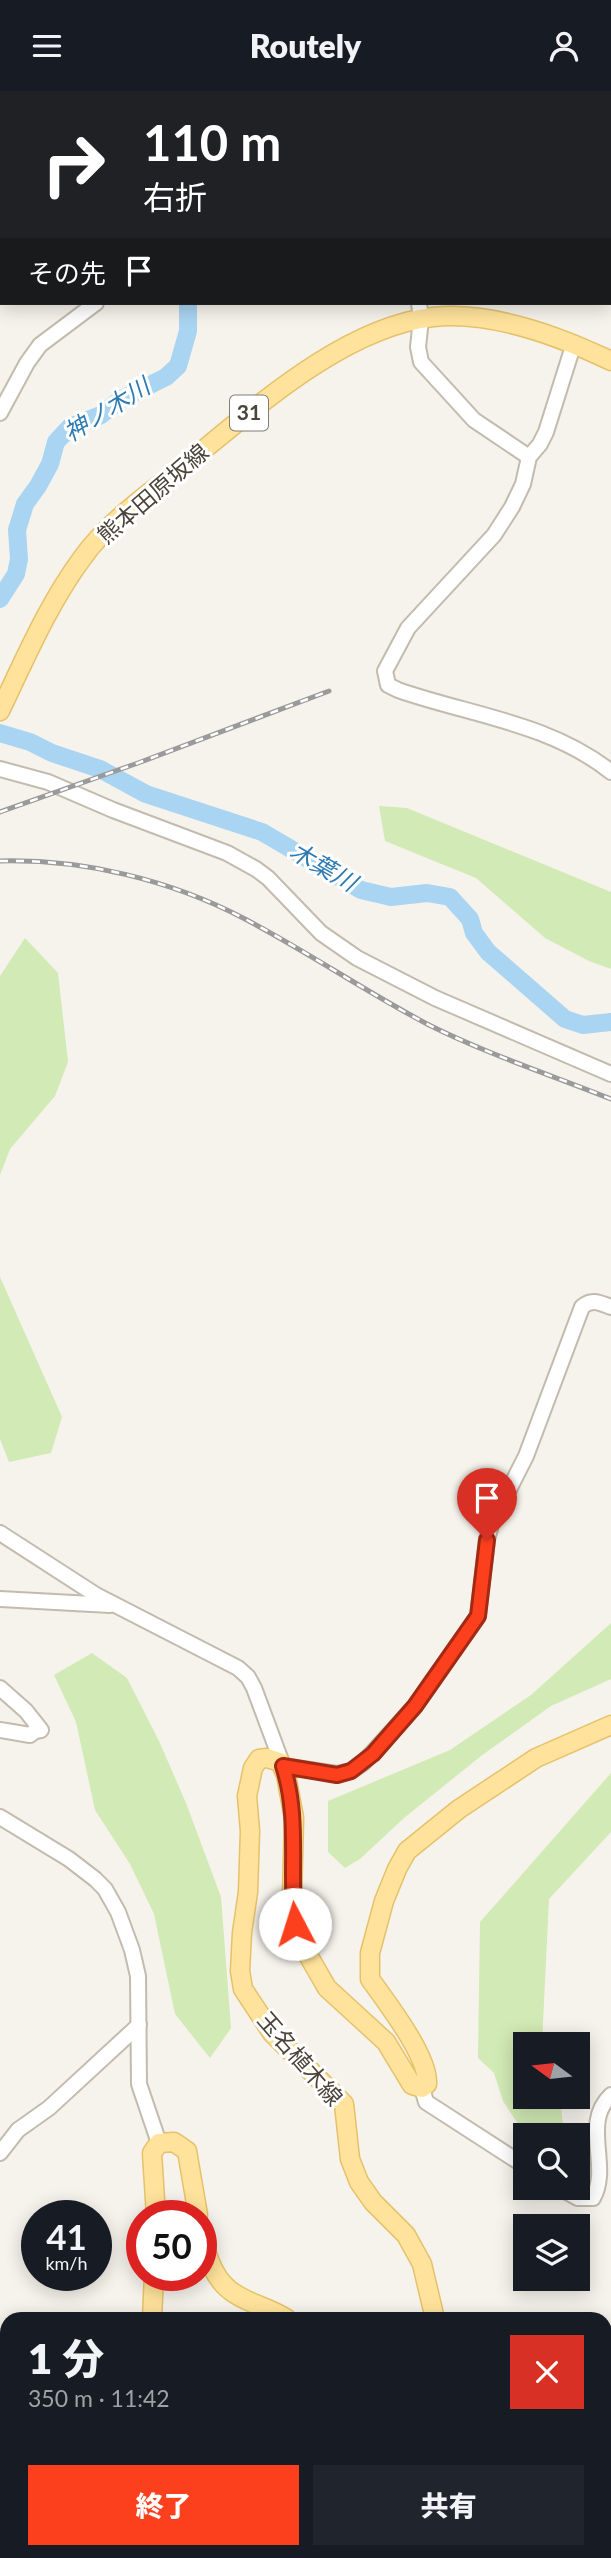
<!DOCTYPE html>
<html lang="ja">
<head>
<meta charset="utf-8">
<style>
	:root { --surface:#171b24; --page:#20242c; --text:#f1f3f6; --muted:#9ea1a6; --accent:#fc3f1d }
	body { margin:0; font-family:Lato,"Noto Sans JP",sans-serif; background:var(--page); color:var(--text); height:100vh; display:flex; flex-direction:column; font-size:26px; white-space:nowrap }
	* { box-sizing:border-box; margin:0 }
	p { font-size:23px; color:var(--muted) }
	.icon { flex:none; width:38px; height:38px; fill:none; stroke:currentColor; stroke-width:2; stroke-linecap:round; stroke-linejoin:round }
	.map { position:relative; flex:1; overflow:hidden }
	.side { position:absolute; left:0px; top:2221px; width:612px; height:247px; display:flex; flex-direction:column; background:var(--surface); border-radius:21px 21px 0 0; box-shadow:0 4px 18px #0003 }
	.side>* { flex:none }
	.top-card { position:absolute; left:0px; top:0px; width:612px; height:214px; box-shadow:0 4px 18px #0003; background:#202124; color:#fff; overflow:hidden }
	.needle { width:46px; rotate:285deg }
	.fabs { position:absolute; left:513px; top:1941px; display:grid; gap:14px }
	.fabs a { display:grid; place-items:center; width:77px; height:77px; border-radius:0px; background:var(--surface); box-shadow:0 4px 18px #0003; font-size:35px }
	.speed { position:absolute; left:21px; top:2109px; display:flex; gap:14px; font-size:35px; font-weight:700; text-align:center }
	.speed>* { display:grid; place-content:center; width:91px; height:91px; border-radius:50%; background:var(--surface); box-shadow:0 4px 18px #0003; line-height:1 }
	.speed small { font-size:18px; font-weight:400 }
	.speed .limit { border:10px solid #d22; background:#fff; color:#111 }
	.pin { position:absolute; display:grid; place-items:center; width:60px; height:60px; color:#fff; margin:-72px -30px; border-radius:50% 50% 50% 0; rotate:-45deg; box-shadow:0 0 7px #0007 }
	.pin .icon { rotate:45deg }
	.me { position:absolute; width:77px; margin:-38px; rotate:355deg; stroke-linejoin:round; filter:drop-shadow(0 0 5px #0008) }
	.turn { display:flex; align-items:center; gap:24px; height:147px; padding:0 28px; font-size:32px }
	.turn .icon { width:91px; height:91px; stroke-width:2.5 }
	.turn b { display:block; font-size:49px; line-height:60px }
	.then { display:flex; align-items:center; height:66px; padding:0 28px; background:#0003; gap:14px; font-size:26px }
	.round { display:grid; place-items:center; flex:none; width:74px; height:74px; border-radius:0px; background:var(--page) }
	.summary { display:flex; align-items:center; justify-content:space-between; height:119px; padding:0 28px }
	h1 { font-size:42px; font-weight:800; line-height:52px }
	.button { display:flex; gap:14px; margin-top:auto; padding:14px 28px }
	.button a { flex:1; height:80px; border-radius:0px; background:var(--accent); color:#fff; font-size:28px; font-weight:800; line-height:80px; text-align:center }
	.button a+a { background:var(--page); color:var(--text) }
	header { display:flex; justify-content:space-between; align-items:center; height:91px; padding:0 28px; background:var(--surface); font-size:32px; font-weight:800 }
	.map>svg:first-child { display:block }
	.green { fill:#d2eab5 }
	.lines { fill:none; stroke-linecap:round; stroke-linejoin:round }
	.river { stroke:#a9d4f2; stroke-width:18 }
	.minor-casing { stroke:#c2bbae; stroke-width:18 }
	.major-casing { stroke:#e6c16a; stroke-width:21 }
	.minor { stroke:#fff; stroke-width:14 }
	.major { stroke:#ffe39c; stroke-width:18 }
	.rail-casing { stroke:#9a9a9a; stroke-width:5 }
	.rail { stroke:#fff; stroke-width:2.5; stroke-dasharray:8; stroke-linecap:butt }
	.route-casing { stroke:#a42913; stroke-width:18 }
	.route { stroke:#fc3f1d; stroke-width:12 }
	.labels { text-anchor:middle; stroke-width:6; stroke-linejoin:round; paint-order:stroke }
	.shield { fill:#fff; stroke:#817c74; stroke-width:2 }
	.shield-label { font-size:21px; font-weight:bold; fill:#4b4439 }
	.street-label { font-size:23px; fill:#4b4439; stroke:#fff }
	.water-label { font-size:24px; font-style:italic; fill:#2e7ab2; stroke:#fff }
</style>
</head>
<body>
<header><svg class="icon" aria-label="menu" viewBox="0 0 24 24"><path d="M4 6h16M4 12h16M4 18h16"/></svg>Routely<svg class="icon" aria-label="person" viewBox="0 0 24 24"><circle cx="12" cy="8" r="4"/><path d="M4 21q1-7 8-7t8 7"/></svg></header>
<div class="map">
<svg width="611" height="2467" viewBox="0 0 611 2467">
	<rect width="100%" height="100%" fill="#f6f3ec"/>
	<g class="green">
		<path d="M 379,715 L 407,717 L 611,801 L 611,878 L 589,870 L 545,847 L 476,787 L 385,750 Z"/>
		<path d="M 25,847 L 58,882 L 68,971 L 55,1005 L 10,1058 L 0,1084 L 0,885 Z"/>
		<path d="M 0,1186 L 62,1326 L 51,1362 L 9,1371 L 0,1348 Z"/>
		<path d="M 611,1532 L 611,1588 L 551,1615 L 481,1665 L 404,1727 L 360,1768 L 345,1777 L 328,1761 L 328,1710 L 450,1659 L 531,1604 Z"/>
		<path d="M 92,1562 L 127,1587 L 159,1650 L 186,1712 L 221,1806 L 231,1937 L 210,1967 L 175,1923 L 154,1823 L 130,1773 L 95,1719 L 76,1631 L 54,1584 Z"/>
		<path d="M 611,1682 L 611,1741 L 549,1808 L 542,1953 L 525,1953 L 525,2006 L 560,2006 L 564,2044 L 525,2044 L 503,2010 L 494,1982 L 478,1967 L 480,1831 Z"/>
	</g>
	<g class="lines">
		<g class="river">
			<path d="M 232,0 L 232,2"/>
			<path d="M 0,508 L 16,483 L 19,468 L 17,439 L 25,413 L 38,395 L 50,373 L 56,351 L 70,336 L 101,324 L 120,309 L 166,286 L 178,275 L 188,240 L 188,212"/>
			<path d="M 0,642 L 30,651 L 52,662 L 100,678 L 146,703 L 262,741 L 361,799 L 391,806 L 427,802 L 450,806 L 470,828 L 474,842 L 488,861 L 565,928 L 583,934 L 611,931"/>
		</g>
		<g class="minor-casing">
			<g id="minor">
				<path d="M 106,0 L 107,2"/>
				<path d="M 379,2 L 380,0"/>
				<path d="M 462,2 L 462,0"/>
				<path d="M 419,212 L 421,228 L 418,256 L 421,271 L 474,329 L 529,366"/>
				<path d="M 574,252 L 546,341 L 540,353 L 529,366 L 523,393 L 512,416 L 494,444 L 408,537 L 385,580 L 388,594 L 398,599 C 469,624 550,632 611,681"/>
				<path d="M 0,322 L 27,272 L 40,254 L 96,212"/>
				<path d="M 0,678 L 48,691 L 113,719 L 227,762 L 256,778 L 268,787 L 321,842 L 357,867 L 435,907 L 611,983"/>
				<path d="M 0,1442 L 96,1504 L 238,1577 L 248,1586 L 254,1597 L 283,1675 L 337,1683 L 351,1680 L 363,1672 L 415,1615 L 478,1525 L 487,1449 L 491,1434 L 526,1365 L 582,1216 C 592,1207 600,1212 611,1216"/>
				<path d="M 0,1508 L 110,1514"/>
				<path d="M 0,1597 L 26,1620 L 41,1639 L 35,1640 L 30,1644 L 0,1639"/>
				<path d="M 0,1726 L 69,1768 L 95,1788 L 105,1798 L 118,1821 L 132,1859 L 138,1885 L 139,1993 L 159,2052"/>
				<path d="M 422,1997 L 426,2011 L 525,2075"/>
				<path d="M 0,2062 L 18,2039 L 49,2017 L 139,1934"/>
				<path d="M 558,2096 L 578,2107 L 593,2107 C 611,2075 581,2032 611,2004"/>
			</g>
		</g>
		<g class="major-casing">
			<g id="major">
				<path d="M 0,620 C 25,568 48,513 83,466 C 108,431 147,404 181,377 C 250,322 342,236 433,226 C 492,220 559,245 611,270"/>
				<path d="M 156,2124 L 152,2062 L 159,2052 L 174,2051 L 187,2060 L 198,2124"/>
				<path d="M 201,2144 C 208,2168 215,2192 237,2204 C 253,2214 271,2217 287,2228"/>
				<path d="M 152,2228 L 154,2184"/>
				<path d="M 435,2228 L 422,2173 L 406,2144 L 373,2111 L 359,2091 L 350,2068 L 344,2013 L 272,1942 L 243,1898 L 240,1880 L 242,1842 L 248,1801 L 250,1740 L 247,1705 L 253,1677 L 259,1668 L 267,1667 L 280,1671 L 286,1684 L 294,1727 L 292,1807 L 295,1833 L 304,1857 L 327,1897 L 386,1951 L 412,1994 L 422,1997 L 427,1993 C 429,1966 387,1912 370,1888 L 370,1862 L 384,1810 L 397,1778 L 407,1760 L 459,1718 L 536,1667 L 611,1634"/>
				<path d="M 97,2467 L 99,2460"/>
			</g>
		</g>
		<use href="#minor" class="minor"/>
		<use href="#major" class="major"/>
		<g class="rail-casing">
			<g id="rail">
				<path d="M 0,721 L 138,672 L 329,600"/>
				<path d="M 0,770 C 84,768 171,789 245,828 C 308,861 366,901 429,934 C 487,963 551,984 611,1008"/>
			</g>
		</g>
		<use href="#rail" class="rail"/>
	</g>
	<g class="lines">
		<g class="route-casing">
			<path id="route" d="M 295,1833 C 289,1780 300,1727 283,1675 L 337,1684 L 351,1680 L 373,1663 L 415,1615 L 478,1525 L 487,1449"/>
		</g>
		<use href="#route" class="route"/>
	</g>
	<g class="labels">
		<rect class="shield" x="230" y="304.5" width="38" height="35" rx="5"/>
		<g class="shield-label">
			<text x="249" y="329">31</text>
		</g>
		<g class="street-label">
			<text transform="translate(153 403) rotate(-41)" y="8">熊本田原坂線</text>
			<text transform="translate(300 1968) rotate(49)" y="8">玉名植木線</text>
		</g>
		<g class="water-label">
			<text transform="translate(107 319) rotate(-32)" y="8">神ノ木川</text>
			<text transform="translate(323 776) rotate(30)" y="8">木葉川</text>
		</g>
	</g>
</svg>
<div class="fabs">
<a><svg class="needle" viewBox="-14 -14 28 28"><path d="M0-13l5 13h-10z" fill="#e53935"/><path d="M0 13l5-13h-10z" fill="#9ea1a6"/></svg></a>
<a><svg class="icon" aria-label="search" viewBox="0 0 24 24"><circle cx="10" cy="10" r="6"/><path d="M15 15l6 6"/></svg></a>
<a><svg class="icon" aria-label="layers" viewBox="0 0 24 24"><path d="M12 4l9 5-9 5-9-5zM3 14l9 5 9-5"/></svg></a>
</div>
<div class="speed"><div>41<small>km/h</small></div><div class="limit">50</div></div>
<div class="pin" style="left:487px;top:1449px;background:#d93025"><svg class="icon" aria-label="arrive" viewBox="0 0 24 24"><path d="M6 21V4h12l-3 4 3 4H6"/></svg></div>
<svg class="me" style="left:295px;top:1833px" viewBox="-20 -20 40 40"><circle r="19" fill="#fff"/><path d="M0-13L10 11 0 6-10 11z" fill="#fc3f1d"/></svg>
<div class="top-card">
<div class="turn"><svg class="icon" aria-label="right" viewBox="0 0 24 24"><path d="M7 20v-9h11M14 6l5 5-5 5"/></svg><div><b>110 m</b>右折</div></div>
<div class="then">その先<svg class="icon" aria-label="arrive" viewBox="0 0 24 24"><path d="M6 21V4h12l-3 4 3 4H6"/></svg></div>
</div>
<section class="side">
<div class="summary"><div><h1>1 分</h1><p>350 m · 11:42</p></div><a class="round" style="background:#d93025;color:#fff"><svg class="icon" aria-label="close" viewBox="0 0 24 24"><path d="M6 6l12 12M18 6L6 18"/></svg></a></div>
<div class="button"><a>終了</a><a>共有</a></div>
</section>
</div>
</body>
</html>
